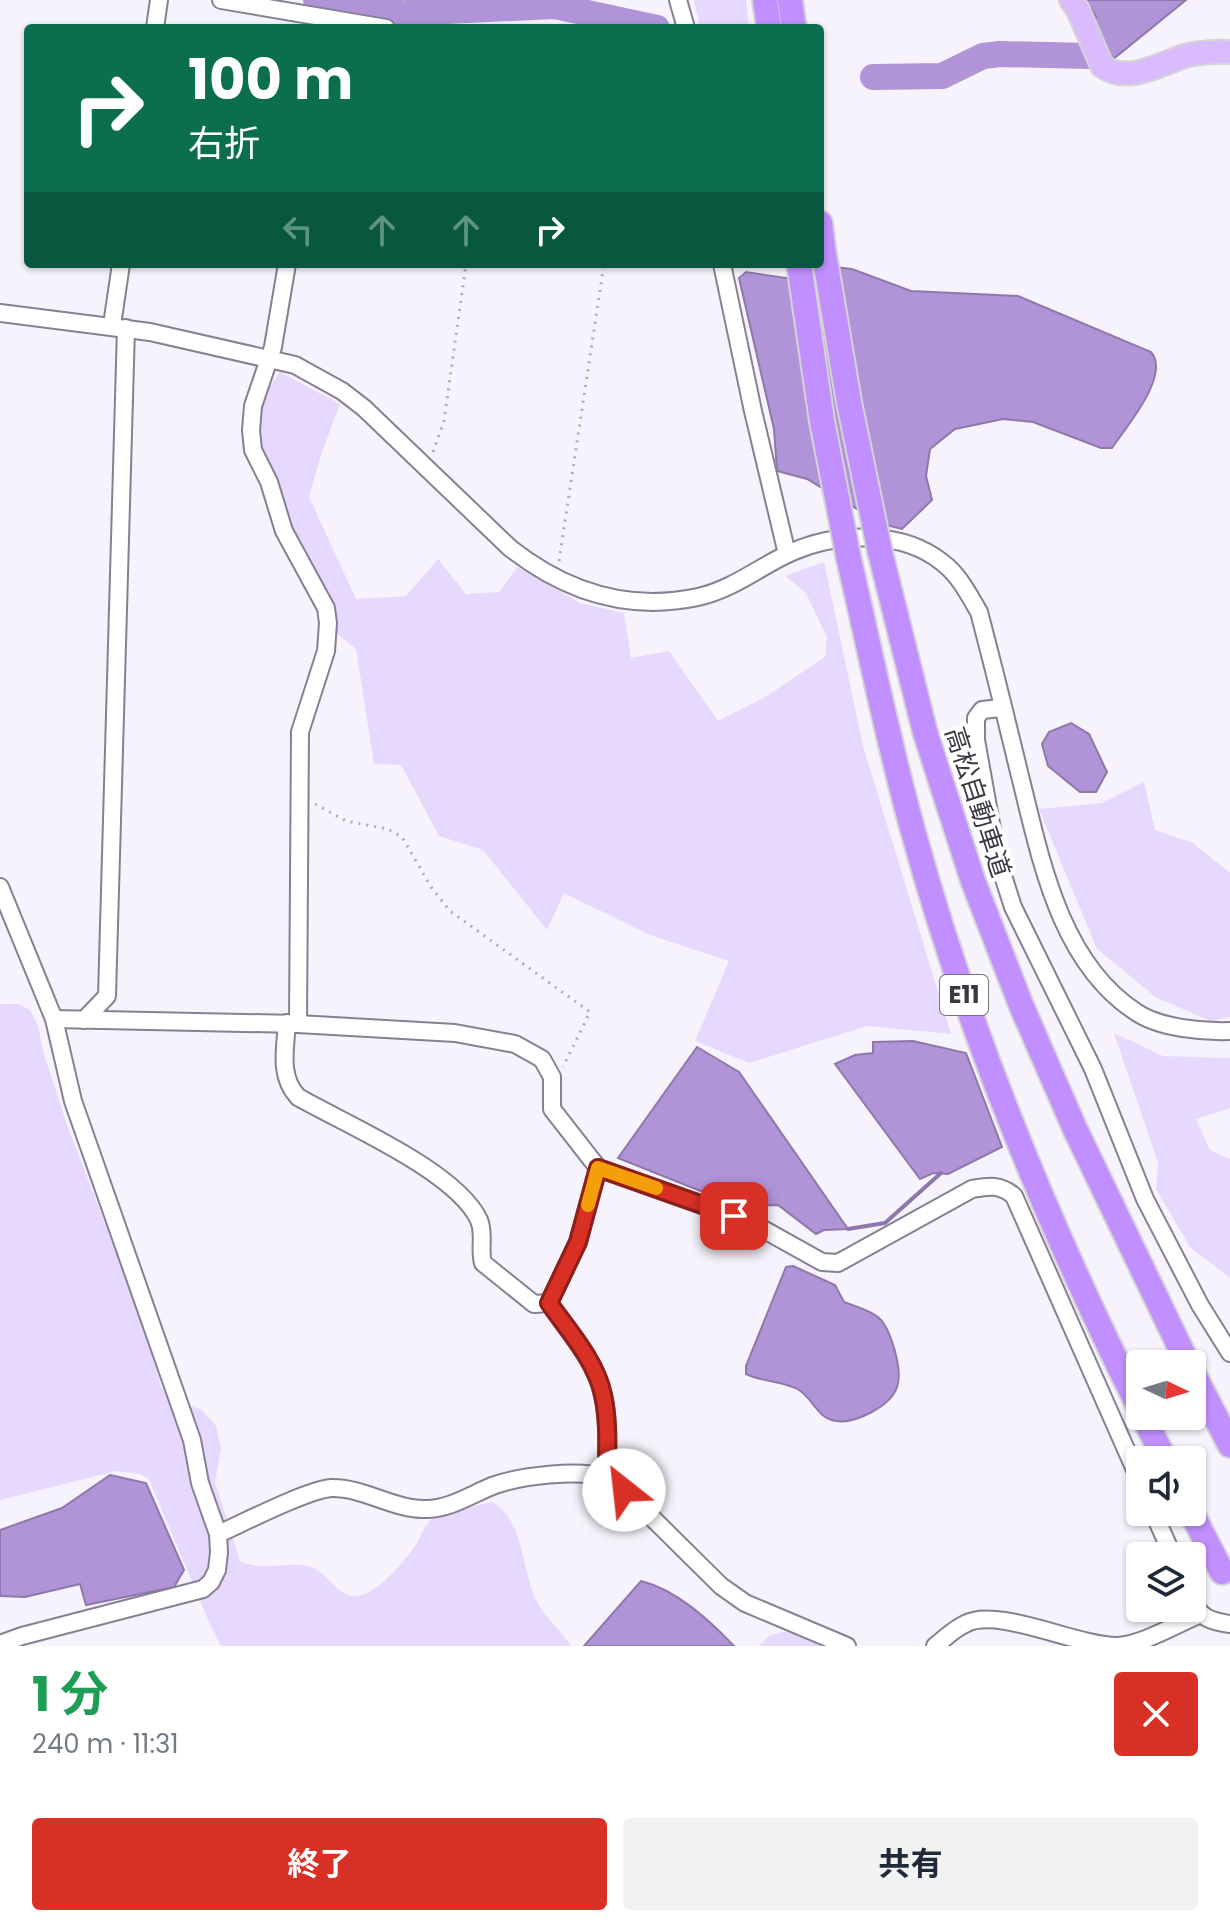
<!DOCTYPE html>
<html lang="ja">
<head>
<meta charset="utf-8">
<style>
	:root { --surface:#fff; --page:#f2f2f3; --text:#1f2937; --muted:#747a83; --accent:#d93025 }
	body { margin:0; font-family:Poppins,"Noto Sans JP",sans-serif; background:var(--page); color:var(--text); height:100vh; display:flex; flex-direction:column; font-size:30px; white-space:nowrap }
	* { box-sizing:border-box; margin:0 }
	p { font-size:26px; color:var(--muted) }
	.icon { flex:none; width:44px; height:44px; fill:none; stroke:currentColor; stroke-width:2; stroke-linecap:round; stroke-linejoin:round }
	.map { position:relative; height:1646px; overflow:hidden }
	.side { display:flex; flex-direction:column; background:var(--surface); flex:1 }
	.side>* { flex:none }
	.banner { position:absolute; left:24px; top:24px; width:800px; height:244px; border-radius:8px; box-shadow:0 2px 6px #0004; background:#0b6e4f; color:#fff; overflow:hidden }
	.needle { width:52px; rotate:94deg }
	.controls { position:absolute; left:1126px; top:1350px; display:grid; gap:16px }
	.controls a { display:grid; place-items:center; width:80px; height:80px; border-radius:8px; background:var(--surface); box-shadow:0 2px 6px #0004; font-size:40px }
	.pin { position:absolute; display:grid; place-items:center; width:68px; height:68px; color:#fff; margin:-34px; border-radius:16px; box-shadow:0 4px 12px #0006 }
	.me { position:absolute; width:88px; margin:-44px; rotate:331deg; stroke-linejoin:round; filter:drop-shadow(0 0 6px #0008) }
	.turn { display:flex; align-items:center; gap:28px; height:168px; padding:0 32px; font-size:36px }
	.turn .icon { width:104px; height:104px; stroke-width:2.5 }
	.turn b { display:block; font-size:56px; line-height:68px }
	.lanes { display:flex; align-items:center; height:76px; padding:0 32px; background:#0003; justify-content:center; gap:40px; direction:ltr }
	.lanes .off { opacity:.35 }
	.round { display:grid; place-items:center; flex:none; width:84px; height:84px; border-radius:8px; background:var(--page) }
	.headline { display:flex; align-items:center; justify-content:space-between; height:136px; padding:0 32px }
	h1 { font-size:48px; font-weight:700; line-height:60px; color:#1e9e55 }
	.primary-button { display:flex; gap:16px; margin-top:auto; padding:16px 32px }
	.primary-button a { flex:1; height:92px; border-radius:8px; background:var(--accent); color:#fff; font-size:32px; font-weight:700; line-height:92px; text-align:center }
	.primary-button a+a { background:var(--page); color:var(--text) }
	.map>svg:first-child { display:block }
	.green { fill:#e7d9fd }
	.water { fill:#b194d8; stroke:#8e78ab; stroke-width:2 }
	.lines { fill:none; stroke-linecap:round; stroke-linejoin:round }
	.stream { stroke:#8e78ab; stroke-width:4 }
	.river { stroke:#b194d8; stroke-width:26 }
	.minor-casing { stroke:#877f93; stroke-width:20 }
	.major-casing { stroke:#d4d3d5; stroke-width:26 }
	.highway-casing { stroke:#d4d3d5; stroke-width:28 }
	.path { stroke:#afacb5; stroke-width:3; stroke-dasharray:2 6; stroke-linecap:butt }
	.minor { stroke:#fff; stroke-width:16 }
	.major { stroke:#dabcfe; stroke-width:22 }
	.highway { stroke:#c18ffe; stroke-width:24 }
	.highway-bridge-casing { stroke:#d4d3d5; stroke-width:28; stroke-linecap:butt }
	.highway-bridge { stroke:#c18ffe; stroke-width:24 }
	.route-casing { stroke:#8d1f18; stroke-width:20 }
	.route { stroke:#d93025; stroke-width:14 }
	.slow { stroke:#f59e0b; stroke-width:14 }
	.labels { text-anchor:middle; stroke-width:8; stroke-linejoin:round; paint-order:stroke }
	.shield { fill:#fff; stroke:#76747a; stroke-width:2 }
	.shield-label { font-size:24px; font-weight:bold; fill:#3b3841 }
	.street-label { font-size:26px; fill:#3b3841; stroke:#fff }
</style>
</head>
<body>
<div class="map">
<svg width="1230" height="1646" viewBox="0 0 1230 1646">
	<rect width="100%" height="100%" fill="#f6f3fc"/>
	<g class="green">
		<path d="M 694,0 L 746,0 L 749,28 L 700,28 Z"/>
		<path d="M 280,372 L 340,404 L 322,452 L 309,497 L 356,599 L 406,596 L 438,559 L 466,594 L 499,592 L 517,567 L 580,603 L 624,613 L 631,658 L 669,651 L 718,721 L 767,696 L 825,657 L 827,637 L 806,593 L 785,576 L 824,562 L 863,746 L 951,1034 L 867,1026 L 749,1063 L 695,1041 L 729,961 L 650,935 L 564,893 L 547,930 L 483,850 L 439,836 L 401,765 L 374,764 L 356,649 L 336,633 L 330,602 L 290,530 L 256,446 L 261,400 Z"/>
		<path d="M 1144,782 L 1155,830 L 1193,843 L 1230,873 L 1230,1017 L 1211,1021 L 1157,998 L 1097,949 L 1039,809 L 1102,803 Z"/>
		<path d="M 0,1004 L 19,1004 L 30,1010 L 38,1026 L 43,1051 L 67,1125 L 147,1332 L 161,1387 L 168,1398 L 202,1410 L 216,1426 L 221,1449 L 215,1482 L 240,1561 C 268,1574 289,1558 313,1568 C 329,1574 334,1593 353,1596 C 374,1598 401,1565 413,1549 C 421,1539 423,1524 434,1518 C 440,1515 486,1503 493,1502 C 525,1523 521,1569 536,1600 C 544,1617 561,1630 571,1646 L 221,1646 L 209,1622 L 149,1479 L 140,1474 L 116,1471 L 0,1500 Z"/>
		<path d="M 1114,1033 L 1163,1056 L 1230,1058 L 1230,1108 L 1196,1119 L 1210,1150 L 1230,1159 L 1230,1278 L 1190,1247 L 1156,1189 L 1158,1163 Z"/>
		<path d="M 783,1632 L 796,1632 L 829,1646 L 758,1646 L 771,1635 Z"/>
	</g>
	<g class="water">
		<path d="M 1086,0 L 1186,0 L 1112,60 L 1089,31 L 1096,17 Z"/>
		<path d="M 834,267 L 852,269 L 911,291 L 1018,296 L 1151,352 C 1171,375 1126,427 1112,448 L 1101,448 L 1033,422 L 1003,419 L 955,429 L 930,449 L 926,476 L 932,500 L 902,529 L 882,524 L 807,479 L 777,471 L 774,429 L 739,278 L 746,272 L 786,278 Z"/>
		<path d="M 1071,723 L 1089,734 L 1107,772 L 1096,792 L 1080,792 L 1048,766 L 1042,744 L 1049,732 Z"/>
		<path d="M 913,1041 L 966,1053 L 1002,1147 L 948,1174 L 933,1173 L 920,1179 L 835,1064 L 855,1055 L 873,1053 L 873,1042 Z"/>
		<path d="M 697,1047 L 739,1072 L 848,1229 L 824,1230 L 816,1234 L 778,1205 L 738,1206 L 618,1158 Z"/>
		<path d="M 793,1266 L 835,1285 L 844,1302 C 855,1306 869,1310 878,1317 C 891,1328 903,1371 897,1387 C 891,1406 855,1424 836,1421 C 818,1419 813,1399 799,1390 C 784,1381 762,1382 746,1374 L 746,1366 L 786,1267 Z"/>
		<path d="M 110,1475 L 146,1483 L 184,1570 L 174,1587 L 86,1605 L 80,1584 L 25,1597 L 0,1596 L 0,1530 L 62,1508 Z"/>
		<path d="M 641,1581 C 677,1590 709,1620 734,1646 L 584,1646 Z"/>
	</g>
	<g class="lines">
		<path class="stream" d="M 848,1229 L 885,1223 L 941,1173"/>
		<g class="river">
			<path d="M 316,0 L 404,13 L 555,6 L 657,28"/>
			<path d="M 873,77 L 942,76 L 983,56 L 1000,54 L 1089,56 L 1111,41"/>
		</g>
		<g class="minor-casing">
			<g id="minor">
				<path d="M 221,0 L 386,28"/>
				<path d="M 678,0 L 686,28"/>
				<path d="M 155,28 L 159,0"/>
				<path d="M 287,264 L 273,347 L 253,406 L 251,430 L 253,450 L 269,482 L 284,531 L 326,608 L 328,623 L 326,651 L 300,732 L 298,1024"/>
				<path d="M 722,264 L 753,411 L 787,554"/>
				<path d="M 0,313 L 150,332 L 295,365 L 342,391 L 364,408 L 510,548 C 566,592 628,612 698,597 C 734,589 760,566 792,552 C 837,532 903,530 943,563 C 959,575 969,595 979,612 C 993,665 1006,718 1019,772 C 1040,855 1058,961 1136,1012 C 1159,1028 1203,1032 1230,1031"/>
				<path d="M 112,325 L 121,264"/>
				<path d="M 1001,708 L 982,710 L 976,718 L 976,740 L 997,857 L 1013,907 L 1093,1069 L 1145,1199 L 1200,1305 L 1230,1353"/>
				<path d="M 0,887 L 54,1019 L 73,1101 L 192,1440 L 200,1483 L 218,1534 L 219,1552 L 217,1570 L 211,1582 L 203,1589 L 22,1636 L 0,1644"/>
				<path d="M 54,1019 L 298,1024 L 455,1033 L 515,1044 L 542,1059 L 552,1077 L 552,1109 L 598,1168 L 752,1223 L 822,1262 L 838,1263 L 972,1189 C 989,1186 1000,1184 1014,1196 L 1140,1481"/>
				<path d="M 84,1020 L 107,996 L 126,328"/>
				<path d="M 287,1023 C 285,1050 279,1077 298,1097 C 347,1125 456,1171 479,1220 C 485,1234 479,1249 483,1263 L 534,1304 L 549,1303"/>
				<path d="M 598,1168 L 578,1242 L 549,1303 C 568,1331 596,1361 603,1395 C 609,1422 607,1450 607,1477"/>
				<path d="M 1153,1512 L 1173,1556"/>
				<path d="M 218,1534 C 243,1523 307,1490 331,1488 C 363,1487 394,1510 426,1509 C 451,1509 473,1493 495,1485 C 521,1476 578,1469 604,1477 C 611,1479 618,1486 624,1490 L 721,1586 L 745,1603 L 847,1646"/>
				<path d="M 1192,1599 C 1200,1618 1210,1621 1230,1624"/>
				<path d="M 935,1646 C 944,1639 954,1629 965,1624 C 997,1606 1076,1646 1117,1646 C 1142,1645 1176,1624 1199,1615"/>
			</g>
		</g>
		<g class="major-casing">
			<path id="major" d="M 1071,0 L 1078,10 L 1102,66 C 1130,86 1163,61 1192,54 C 1205,52 1217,51 1230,52"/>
		</g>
		<g class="highway-casing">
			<g id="highway">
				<path d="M 765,0 L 769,28"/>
				<path d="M 790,0 L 794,28"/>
				<path d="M 820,223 L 823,248"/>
				<path d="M 880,552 L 925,732 L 973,881 L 1021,1005 L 1075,1129 L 1188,1364"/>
				<path d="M 849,560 C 870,650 888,742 913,831 C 968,1032 1047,1223 1140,1409"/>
				<path d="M 1192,1371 L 1230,1445"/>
				<path d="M 1143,1416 L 1165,1460"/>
				<path d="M 1191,1512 L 1222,1572"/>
			</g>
		</g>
		<g class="path">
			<path d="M 404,2 L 404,0"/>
			<path d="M 433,452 L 444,421 L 466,264"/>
			<path d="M 559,561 L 604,264"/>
			<path d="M 315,804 L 346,821 L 388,829 L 402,837 L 431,887 L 450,911 L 590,1012 L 563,1067"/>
		</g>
		<use href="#minor" class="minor"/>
		<use href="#major" class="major"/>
		<use href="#highway" class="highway"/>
		<g class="highway-bridge-casing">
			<g id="highway-bridge">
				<path d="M 823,248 L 849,402 L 880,552"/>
				<path d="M 799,264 L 822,421 L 849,560"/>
			</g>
		</g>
		<use href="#highway-bridge" class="highway-bridge"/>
	</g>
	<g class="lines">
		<g class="route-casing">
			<path id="route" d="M 624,1490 L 607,1477 C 607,1450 609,1422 603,1395 C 596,1361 569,1331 549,1303 L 578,1242 L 598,1168 L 734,1216"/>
		</g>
		<use href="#route" class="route"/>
		<path class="slow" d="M 588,1205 L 598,1168 L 656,1188"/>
	</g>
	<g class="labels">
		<rect class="shield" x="940" y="975" width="48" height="40" rx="6"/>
		<g class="shield-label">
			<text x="964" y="1003">E11</text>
		</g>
		<g class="street-label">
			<text transform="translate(978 802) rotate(72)" y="9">高松自動車道</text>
		</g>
	</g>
</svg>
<div class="controls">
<a><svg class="needle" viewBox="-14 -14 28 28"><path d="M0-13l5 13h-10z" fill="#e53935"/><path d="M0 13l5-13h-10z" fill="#747a83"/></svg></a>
<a><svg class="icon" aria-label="sound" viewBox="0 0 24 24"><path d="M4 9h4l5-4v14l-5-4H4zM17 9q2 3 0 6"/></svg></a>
<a><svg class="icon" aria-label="layers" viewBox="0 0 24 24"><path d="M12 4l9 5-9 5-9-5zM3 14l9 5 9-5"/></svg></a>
</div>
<div class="pin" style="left:734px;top:1216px;background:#d93025"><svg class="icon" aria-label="arrive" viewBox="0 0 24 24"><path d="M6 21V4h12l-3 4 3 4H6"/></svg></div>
<svg class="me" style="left:624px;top:1490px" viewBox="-20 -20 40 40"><circle r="19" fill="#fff"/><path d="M0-13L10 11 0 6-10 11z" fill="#d93025"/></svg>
<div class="banner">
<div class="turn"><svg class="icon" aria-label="right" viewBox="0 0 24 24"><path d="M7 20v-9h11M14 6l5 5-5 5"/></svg><div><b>100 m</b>右折</div></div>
<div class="lanes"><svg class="icon off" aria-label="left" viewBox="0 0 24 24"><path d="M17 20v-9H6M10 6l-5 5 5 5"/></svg><svg class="icon off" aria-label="ahead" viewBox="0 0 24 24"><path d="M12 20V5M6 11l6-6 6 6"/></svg><svg class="icon off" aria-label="ahead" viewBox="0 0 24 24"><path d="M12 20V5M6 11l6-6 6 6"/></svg><svg class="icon" aria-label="right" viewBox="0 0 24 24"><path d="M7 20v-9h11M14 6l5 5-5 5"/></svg></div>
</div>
</div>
<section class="side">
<div class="headline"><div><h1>1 分</h1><p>240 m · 11:31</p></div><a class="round" style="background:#d93025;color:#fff"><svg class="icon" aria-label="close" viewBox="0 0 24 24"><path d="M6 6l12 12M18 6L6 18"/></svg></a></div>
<div class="primary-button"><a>終了</a><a>共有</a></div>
</section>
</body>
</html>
